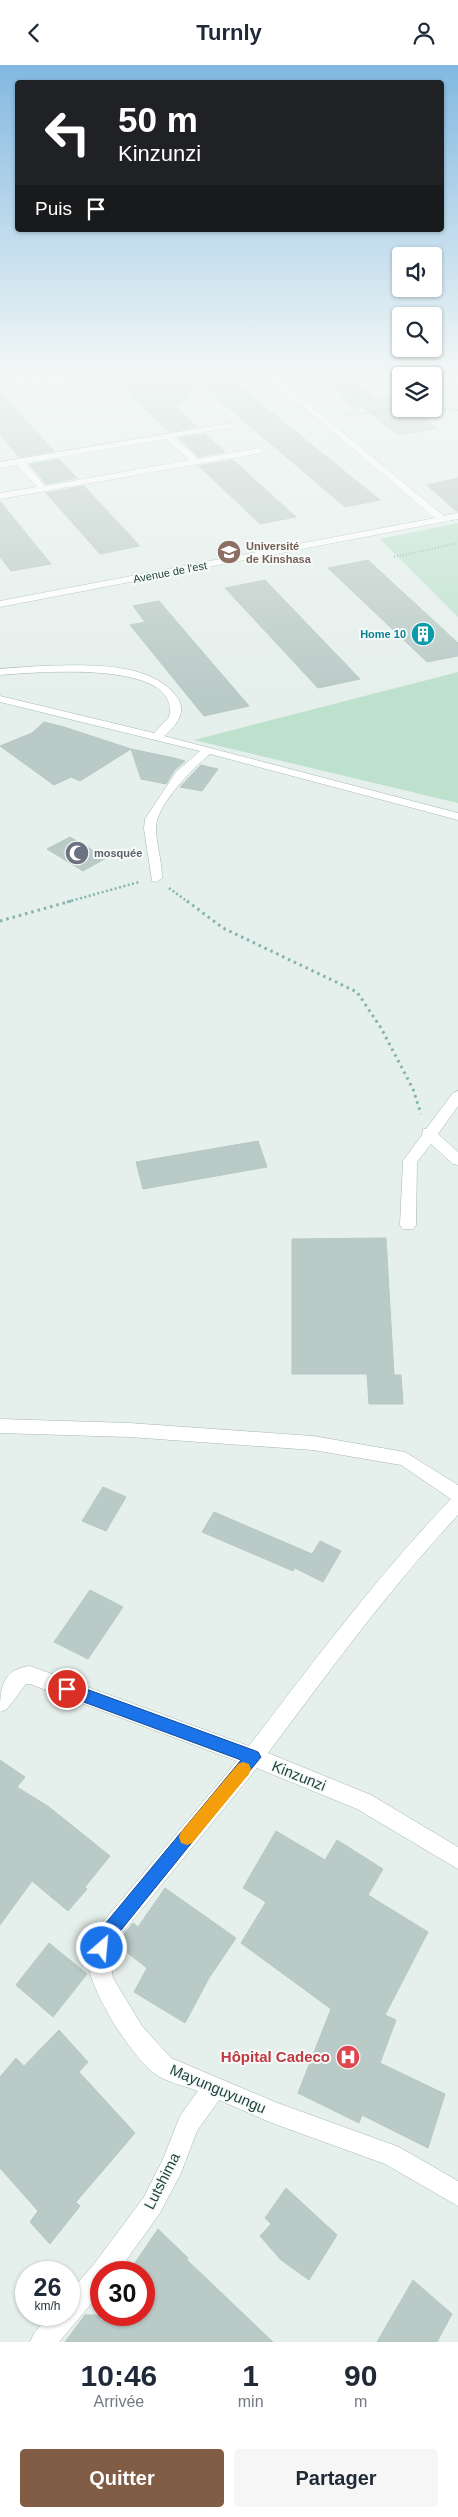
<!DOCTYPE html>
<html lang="fr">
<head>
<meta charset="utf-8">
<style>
	:root { --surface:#fff; --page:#f6f6f7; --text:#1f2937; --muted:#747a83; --accent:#825d46 }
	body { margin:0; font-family:Arial,sans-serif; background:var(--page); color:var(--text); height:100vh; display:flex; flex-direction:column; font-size:19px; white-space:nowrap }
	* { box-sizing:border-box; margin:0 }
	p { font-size:16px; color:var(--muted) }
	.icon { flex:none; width:28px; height:28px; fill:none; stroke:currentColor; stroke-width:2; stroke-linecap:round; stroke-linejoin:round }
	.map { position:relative; height:2277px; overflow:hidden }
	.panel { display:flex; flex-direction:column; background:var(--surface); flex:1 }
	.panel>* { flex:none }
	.banner { position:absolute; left:15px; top:15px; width:429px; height:152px; border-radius:5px; box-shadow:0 1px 4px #0004; background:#202124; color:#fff; overflow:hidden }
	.fabs { position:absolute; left:392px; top:182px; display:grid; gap:10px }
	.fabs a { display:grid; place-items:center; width:50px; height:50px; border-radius:5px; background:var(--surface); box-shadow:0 1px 4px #0004; font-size:25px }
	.speed { position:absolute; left:15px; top:2196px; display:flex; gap:10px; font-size:25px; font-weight:700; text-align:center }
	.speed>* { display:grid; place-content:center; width:65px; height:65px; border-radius:50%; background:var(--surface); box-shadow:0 1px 4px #0004; line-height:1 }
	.speed small { font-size:12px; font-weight:400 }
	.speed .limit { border:8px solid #d22; background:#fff; color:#111 }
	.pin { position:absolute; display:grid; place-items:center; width:42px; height:42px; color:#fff; margin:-21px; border:2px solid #fff; border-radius:50%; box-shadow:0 1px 5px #0007 }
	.me { position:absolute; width:55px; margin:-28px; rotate:27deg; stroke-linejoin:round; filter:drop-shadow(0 0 4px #0008) }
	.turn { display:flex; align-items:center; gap:18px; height:105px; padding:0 20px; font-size:22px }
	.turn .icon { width:65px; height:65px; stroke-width:2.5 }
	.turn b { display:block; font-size:35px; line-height:42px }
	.then { display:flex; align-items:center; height:48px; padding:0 20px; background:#0003; gap:10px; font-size:19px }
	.eta { display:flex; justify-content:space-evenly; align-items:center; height:85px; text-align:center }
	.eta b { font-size:30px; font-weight:600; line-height:35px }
	.action { display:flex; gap:10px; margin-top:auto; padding:10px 20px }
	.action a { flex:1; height:58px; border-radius:5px; background:var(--accent); color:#fff; font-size:20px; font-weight:600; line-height:58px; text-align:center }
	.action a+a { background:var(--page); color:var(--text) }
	header { display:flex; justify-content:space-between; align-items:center; height:65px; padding:0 20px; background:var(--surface); font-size:22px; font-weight:600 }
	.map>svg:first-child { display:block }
	.green { fill:#bde1cd }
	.building { fill:#bacac6; stroke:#b7c9c5 }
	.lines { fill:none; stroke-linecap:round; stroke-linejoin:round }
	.minor-casing { stroke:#a7b8b5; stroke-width:1 }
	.path-far2 { stroke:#83b4ae; stroke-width:2; stroke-dasharray:1 2; stroke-linecap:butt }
	.path-far1 { stroke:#83b4ae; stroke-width:2.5; stroke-dasharray:2 2.5; stroke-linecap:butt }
	.path { stroke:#83b4ae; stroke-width:3; stroke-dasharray:2.5 4; stroke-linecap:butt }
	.minor { fill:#fff; fill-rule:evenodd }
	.route { fill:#1a73e8; stroke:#114b97 }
	.slow { fill:#f59e0b }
	.labels { text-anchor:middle; stroke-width:4; stroke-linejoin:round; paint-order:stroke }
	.far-education-label { font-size:11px; font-weight:bold; fill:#785e54; stroke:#f6fbf9; text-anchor:start }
	.far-street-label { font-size:11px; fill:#22433f; stroke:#f6fbf9 }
	.far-culture-label { font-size:11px; font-weight:bold; fill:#0d838f; stroke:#f6fbf9; text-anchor:end }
	.far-worship-label { font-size:11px; font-weight:bold; fill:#5b616d; stroke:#f6fbf9; text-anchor:start }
	.near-street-label { font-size:15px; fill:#22433f; stroke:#f6fbf9 }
	.near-health-label { font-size:15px; font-weight:bold; fill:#be3a42; stroke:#f6fbf9; text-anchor:end }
</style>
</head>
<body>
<header><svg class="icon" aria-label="back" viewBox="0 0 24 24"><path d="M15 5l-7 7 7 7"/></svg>Turnly<svg class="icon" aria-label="person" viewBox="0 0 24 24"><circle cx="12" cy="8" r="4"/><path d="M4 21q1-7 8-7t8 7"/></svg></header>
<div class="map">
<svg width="458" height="2277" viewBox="0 0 458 2277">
	<rect width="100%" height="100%" fill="#e5efec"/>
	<g class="green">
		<path d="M 458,458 L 458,552 L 380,474 Z"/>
		<path d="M 458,607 L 458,738 L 194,675 Z"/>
	</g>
	<g class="building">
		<path d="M 174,310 L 226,310 L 380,435 L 345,442 L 199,318 L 177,343 L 197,362 L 170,367 L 118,319 Z"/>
		<path d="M 317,310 L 349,310 L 378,335 L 396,332 L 401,336 L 401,344 L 411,344 L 437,363 L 399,370 L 360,341 L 354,342 Z"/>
		<path d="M 0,326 L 54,386 L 19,392 L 0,370 Z"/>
		<path d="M 205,369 L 225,387 L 199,392 L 178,373 Z"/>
		<path d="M 59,394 L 77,413 L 46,419 L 29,399 Z"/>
		<path d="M 233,395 L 296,452 L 260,459 L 199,401 Z"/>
		<path d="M 458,413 L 458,446 L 456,446 L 427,420 Z"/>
		<path d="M 84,421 L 140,481 L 100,489 L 46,428 Z"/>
		<path d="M 0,436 L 51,499 L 11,506 L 0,492 Z"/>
		<path d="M 368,495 L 458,578 L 458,591 L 427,597 L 328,503 Z"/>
		<path d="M 265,515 L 360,614 L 318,623 L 225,523 Z"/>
		<path d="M 159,536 L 249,641 L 204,651 L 130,560 L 145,557 L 133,541 Z"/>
		<path d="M 44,657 L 64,662 L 131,684 L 80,716 L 71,712 L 54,720 L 0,681 L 32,668 Z"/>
		<path d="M 131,684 L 174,693 L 185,696 L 174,706 L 166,719 L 141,714 Z"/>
		<path d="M 201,700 L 218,704 L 202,726 L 180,722 Z"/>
		<path d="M 70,772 L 106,793 L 83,806 L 47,784 Z"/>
		<path d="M 258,1076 L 267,1102 L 143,1124 L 136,1097 Z"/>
		<path d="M 386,1173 L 394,1310 L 401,1310 L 403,1339 L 369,1339 L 367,1309 L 292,1309 L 292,1174 Z"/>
		<path d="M 103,1422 L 126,1432 L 106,1466 L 82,1456 Z"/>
		<path d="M 214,1447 L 312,1489 L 320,1476 L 341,1486 L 323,1517 L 295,1503 L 293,1506 L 202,1467 Z"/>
		<path d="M 90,1525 L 123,1542 L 88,1594 L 54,1577 Z"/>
		<path d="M 0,1695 L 25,1712 L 17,1722 L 49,1742 L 110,1791 L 85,1822 L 87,1824 L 68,1846 L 32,1816 L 0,1860 Z"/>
		<path d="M 276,1766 L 325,1795 L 337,1775 L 383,1804 L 368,1830 L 428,1867 L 385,1950 L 396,1955 L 380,1998 L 445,2029 L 428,2083 L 362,2050 L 359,2058 L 298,2028 L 331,1944 L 241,1878 L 266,1837 L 243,1823 Z"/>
		<path d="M 165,1823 L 236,1873 L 209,1913 L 185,1958 L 134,1927 L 147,1903 L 116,1879 L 133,1858 L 138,1862 Z"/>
		<path d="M 49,1878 L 87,1909 L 53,1952 L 16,1920 Z"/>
		<path d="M 59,1965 L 88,1997 L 79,2007 L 135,2068 L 76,2137 L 80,2141 L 50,2179 L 30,2157 L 38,2146 L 0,2103 L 0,2012 L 16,1993 L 24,2001 Z"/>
		<path d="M 286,2123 L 337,2170 L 309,2215 L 281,2195 L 260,2171 L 271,2159 L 265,2153 Z"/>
		<path d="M 158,2164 L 188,2193 L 187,2195 L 273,2277 L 65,2277 L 85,2250 L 144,2250 L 144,2208 L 128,2208 Z"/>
		<path d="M 413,2215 L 452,2249 L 437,2277 L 377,2277 Z"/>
	</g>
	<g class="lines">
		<g class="minor-casing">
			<g id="minor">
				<path d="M 60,310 L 77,310 L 0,323 L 0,319 Z"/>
				<path d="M 265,310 L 273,310 L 444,451 L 458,448 L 458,454 L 0,542 L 0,536 L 435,453 Z"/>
				<path d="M 232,358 L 236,360 L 235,362 L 174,372 L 198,394 L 258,383 L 262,386 L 261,388 L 0,434 L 0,428 L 37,422 L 17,400 L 0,403 L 0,397 ZM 166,374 L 189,395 L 45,421 L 25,398 Z"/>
				<path d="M 40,601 C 82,600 150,595 177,632 C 188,647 175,662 164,671 L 458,748 L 458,755 L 210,689 C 193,703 156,740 156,763 C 156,779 162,795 162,813 L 156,817 L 152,816 L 144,764 L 145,754 L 176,707 L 200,686 L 0,637 L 0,631 L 154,668 L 169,652 C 183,593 31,608 0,610 L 0,604 Z"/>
				<path d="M 458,1026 L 458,1041 L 438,1069 L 458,1087 L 458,1100 L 453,1099 L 431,1079 L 417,1097 L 416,1160 L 413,1164 L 403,1164 L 400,1160 L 403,1096 L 422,1070 L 423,1064 L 426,1064 L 453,1028 Z"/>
				<path d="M 0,1354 L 129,1358 L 313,1371 L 405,1387 L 458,1420 L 458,1450 C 388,1525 329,1607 268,1688 L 371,1730 L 458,1782 L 458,1804 L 357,1744 L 257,1703 L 115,1877 L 110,1895 L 113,1913 L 142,1961 L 171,1993 L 275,2037 L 399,2082 L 458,2116 L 458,2141 L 385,2099 L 272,2058 L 219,2035 L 197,2066 L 181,2108 L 160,2148 L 117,2208 L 101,2208 L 101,2227 L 59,2277 L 30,2277 L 34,2268 L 50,2250 L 69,2250 L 69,2228 L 94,2199 L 144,2132 L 163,2094 L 180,2051 L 198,2026 C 185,2021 166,2017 155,2009 C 131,1991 90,1926 88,1897 C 88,1887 95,1873 98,1863 L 237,1696 L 30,1619 L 26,1619 L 7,1644 L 0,1647 C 0,1624 2,1604 30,1601 L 249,1681 C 314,1596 377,1511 451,1434 L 401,1400 L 313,1385 L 129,1372 L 0,1368 Z"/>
			</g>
		</g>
		<g class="path-far2">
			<path d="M 434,334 L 458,325"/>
			<path d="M 418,344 L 458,345"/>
			<path d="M 354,348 L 353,338 L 379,310"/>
			<path d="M 342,350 L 401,344"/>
			<path d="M 394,492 L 458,478"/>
		</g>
		<g class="path-far1">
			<path d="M 169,823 L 188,837"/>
			<path d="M 67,837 L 139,817"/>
		</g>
		<g class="path">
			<path d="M 187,836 L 223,863 L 357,927 L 381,963 L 413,1024 L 421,1049"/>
			<path d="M 0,856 L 71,836"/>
		</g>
		<use href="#minor" class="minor"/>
	</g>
	<linearGradient id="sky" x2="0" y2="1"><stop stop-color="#82b8e1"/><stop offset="0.49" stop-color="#f3f8f6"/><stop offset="1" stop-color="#f3f8f6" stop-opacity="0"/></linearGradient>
	<rect width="458" height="628" fill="url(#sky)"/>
	<path class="route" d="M 67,1617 L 253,1685 L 258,1687 L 261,1692 L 113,1875 L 108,1889 L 102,1891 L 96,1889 L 94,1883 L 100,1865 L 241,1695 L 62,1629 L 60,1624 L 62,1619 Z"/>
	<path class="slow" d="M 243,1697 L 249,1699 L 251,1704 L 249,1709 L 192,1778 L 187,1780 L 181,1778 L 179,1772 L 181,1767 L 238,1699 Z"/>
	<defs>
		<g id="university-disc" transform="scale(1.25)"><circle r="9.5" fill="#8d6e63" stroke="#f6fbf9"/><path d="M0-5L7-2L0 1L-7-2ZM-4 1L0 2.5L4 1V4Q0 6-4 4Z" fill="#fff"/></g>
		<g id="building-disc" transform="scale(1.25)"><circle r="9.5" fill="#0f9aa8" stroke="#f6fbf9"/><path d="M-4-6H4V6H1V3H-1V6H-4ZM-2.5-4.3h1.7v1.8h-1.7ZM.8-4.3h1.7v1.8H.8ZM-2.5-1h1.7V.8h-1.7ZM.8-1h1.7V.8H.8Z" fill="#fff"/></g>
		<g id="mosque-disc" transform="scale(1.25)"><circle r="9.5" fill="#6b7280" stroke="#f6fbf9"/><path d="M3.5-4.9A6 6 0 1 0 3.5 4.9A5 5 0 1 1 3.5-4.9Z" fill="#fff"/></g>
		<g id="hospital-disc" transform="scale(1.25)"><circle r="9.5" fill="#e0444e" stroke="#f6fbf9"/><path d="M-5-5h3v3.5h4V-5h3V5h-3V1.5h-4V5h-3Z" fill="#fff"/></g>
	</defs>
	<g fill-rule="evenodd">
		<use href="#university-disc" x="229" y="487"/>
		<use href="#building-disc" x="423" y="569"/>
		<use href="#mosque-disc" x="77" y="788"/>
		<use href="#hospital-disc" x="348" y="1992"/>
	</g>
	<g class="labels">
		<g class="far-education-label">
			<text x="246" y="485">Université<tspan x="246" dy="13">de Kinshasa</tspan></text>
		</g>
		<g class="far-street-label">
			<text transform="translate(170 507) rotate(-11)" y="4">Avenue de l'est</text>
		</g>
		<g class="far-culture-label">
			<text x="406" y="573">Home 10</text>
		</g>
		<g class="far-worship-label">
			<text x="94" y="792">mosquée</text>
		</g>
		<g class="near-street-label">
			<text transform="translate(299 1711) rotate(22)" y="5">Kinzunzi</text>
			<text transform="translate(218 2024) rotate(23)" y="5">Mayunguyungu</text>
			<text transform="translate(162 2116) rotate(-63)" y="5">Lutshima</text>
		</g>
		<g class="near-health-label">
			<text x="330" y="1997">Hôpital Cadeco</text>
		</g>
	</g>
</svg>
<div class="fabs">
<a><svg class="icon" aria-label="sound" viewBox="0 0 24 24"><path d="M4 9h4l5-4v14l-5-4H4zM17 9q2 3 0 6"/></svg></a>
<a><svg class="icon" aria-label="search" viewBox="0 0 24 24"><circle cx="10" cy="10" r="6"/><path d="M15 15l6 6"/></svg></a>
<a><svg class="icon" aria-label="layers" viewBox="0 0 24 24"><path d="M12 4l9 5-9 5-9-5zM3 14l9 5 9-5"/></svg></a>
</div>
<div class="speed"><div>26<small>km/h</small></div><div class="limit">30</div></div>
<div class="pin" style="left:67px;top:1624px;background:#d93025"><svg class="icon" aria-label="arrive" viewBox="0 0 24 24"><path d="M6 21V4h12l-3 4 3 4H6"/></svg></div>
<svg class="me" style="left:102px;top:1883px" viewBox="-20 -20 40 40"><circle r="17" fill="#1a73e8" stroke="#fff" stroke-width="3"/><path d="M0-11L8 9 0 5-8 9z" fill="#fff"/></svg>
<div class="banner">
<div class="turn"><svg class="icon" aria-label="left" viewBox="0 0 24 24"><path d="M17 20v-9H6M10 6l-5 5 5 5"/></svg><div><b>50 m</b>Kinzunzi</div></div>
<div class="then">Puis<svg class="icon" aria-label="arrive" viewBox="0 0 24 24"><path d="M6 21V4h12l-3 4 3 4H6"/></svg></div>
</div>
</div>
<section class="panel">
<div class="eta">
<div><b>10:46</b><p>Arrivée</p></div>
<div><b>1</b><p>min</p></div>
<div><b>90</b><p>m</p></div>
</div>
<div class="action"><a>Quitter</a><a>Partager</a></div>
</section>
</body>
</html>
